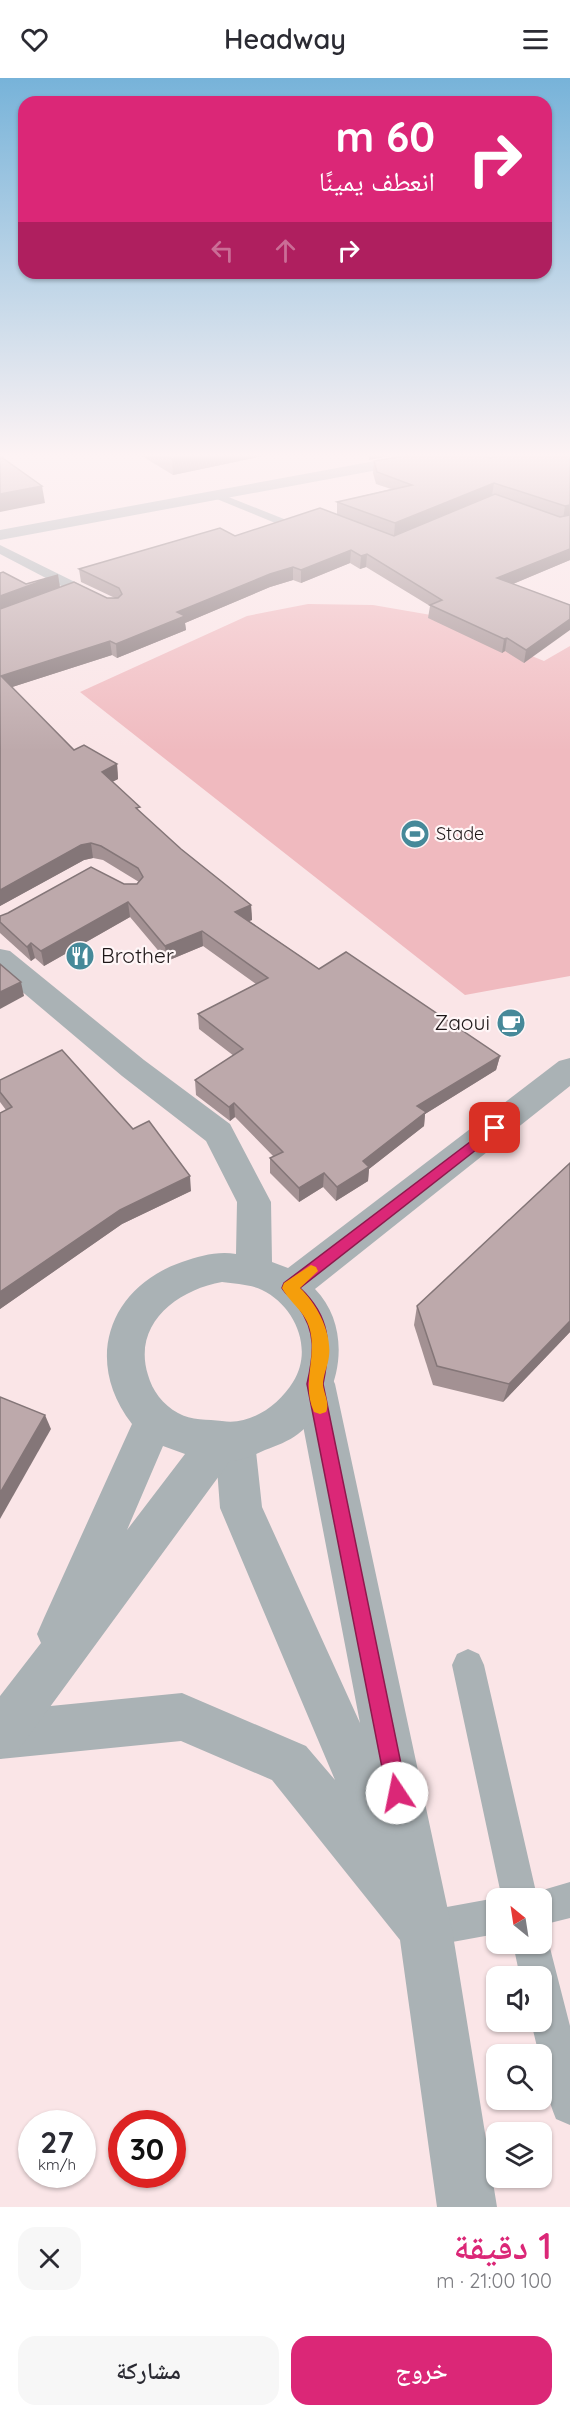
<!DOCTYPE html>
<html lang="ar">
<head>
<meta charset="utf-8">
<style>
	:root { --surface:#fff; --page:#f7f7f7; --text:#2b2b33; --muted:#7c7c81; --accent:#db2777 }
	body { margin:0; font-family:Quicksand,"Noto Naskh Arabic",sans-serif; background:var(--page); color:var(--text); direction:rtl; height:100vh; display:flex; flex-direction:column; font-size:22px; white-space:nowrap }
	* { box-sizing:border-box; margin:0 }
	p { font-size:20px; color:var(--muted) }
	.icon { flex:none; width:33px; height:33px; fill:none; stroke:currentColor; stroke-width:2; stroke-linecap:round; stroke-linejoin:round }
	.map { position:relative; height:2129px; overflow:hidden; direction:ltr }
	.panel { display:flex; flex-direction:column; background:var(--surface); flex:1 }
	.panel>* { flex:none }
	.banner { position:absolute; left:18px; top:18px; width:534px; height:183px; border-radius:18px; box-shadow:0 2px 4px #0004; direction:rtl; background:#db2777; color:#fff; overflow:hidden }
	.needle { width:39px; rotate:330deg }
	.buttons { position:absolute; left:486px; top:1810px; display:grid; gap:12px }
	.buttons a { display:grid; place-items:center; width:66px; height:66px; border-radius:12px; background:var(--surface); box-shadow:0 2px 4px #0004; font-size:30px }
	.speed { position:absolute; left:18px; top:2032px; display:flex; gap:12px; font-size:30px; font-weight:700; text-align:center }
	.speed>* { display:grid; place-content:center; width:78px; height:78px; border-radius:50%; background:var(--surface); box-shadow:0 2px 4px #0004; line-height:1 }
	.speed small { font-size:15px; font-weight:400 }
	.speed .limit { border:9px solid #d22; background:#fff; color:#111 }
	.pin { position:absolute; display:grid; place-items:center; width:51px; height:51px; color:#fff; margin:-26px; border-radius:12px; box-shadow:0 3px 9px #0006 }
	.me { position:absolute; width:66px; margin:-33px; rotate:349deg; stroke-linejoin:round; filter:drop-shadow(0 0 4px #0008) }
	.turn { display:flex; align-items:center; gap:21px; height:126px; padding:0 18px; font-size:27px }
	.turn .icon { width:78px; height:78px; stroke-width:2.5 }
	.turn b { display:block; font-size:42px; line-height:51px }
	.lanes { display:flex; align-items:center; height:57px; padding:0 18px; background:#0003; justify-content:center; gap:30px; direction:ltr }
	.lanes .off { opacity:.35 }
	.round { display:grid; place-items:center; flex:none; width:63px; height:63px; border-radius:18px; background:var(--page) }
	.head { display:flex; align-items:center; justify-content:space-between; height:102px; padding:0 18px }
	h1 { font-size:36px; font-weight:600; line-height:45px; color:var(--accent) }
	.primary-button { display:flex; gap:12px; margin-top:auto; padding:12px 18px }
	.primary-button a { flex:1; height:69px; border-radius:18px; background:var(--accent); color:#fff; font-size:24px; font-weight:600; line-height:69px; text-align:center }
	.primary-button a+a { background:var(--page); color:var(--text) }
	header { display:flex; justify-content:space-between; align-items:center; height:78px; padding:0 18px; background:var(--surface); font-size:27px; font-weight:600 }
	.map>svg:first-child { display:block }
	.green { fill:#f0babf }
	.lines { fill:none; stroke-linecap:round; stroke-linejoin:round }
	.service { fill:#aab2b5; fill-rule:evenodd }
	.minor { fill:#aab2b5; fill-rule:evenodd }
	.tertiary { fill:#aab2b5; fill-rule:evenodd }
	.wall { fill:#a39193 }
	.shaded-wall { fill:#847678 }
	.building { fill:#bda9ab; stroke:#847678; stroke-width:1.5 }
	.route { fill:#db2777; stroke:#8e194d; stroke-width:1.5 }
	.slow { fill:#f59e0b }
	.labels { text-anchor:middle; stroke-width:4.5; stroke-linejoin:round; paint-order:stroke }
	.far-poi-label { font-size:18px; fill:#1e1718; stroke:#fff6f7; text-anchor:start }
	.poi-label { font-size:21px; fill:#1e1718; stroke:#fff6f7; text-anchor:start }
</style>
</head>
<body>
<header><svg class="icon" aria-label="menu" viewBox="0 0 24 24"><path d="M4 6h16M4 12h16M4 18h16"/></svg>Headway<svg class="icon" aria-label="heart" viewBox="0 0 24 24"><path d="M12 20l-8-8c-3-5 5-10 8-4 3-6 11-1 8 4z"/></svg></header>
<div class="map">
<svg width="570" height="2129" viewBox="0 0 570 2129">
	<rect width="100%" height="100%" fill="#fae5e7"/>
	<path class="green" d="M 308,526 L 373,527 L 431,537 L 544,583 L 570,568 L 570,898 L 465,917 L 80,614 L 247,538 Z"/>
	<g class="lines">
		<g class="service">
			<path d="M 216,414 L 289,443 L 309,436 L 315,439 L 293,449 L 285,449 L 212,419 L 212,415 Z"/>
			<path d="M 0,467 L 81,507 L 82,510 L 0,544 L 0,535 L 65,510 L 0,476 Z"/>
			<path d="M 468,1571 L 479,1576 L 484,1587 L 536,1814 L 570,1804 L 570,1840 L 542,1847 L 542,1821 L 502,1821 L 452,1587 L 457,1576 Z"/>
			<path d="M 496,1820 L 498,1821 L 496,1821 L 496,1856 L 425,1869 L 412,1864 L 407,1851 L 412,1838 L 425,1833 Z"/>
			<path d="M 542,1852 L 549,1866 L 570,1948 L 570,2047 L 556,2041 C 548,2021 542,1999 542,1977 L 539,1977 L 531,1944 L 542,1944 L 542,1899 L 520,1899 L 513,1866 L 542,1866 Z"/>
		</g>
		<path class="minor" d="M 315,1288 L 329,1293 L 335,1306 L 452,1851 L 497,2129 L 437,2129 L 400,1862 L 272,1702 L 181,1663 L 0,1681 L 0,1633 L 182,1615 L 306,1668 L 335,1702 L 220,1430 L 215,1364 L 221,1350 L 235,1345 L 249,1350 L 255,1364 L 262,1429 L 360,1645 L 295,1306 L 301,1293 Z"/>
		<g class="tertiary">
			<path d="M 419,375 L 450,375 L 442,380 L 0,462 L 0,452 Z"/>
			<path d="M 0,871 L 10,873 L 144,982 L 230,1046 L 271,1124 L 272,1184 L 288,1190 L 559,983 L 570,980 L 570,1008 L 315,1211 C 355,1252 341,1323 298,1356 C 289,1363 276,1368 265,1372 C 254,1377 242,1383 230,1383 L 17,1674 L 0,1681 L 0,1618 L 41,1565 L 37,1556 L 44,1540 L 132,1346 C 83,1283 109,1209 182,1184 C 200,1178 217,1173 236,1176 L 237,1124 L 206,1063 L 122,998 L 0,895 ZM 222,1204 C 235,1206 250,1206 262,1212 C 295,1228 314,1271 293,1304 C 279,1327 250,1348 222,1343 C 208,1341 191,1343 178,1335 C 163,1327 152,1312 148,1297 C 132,1246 177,1212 222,1204 ZM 163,1368 L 185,1376 L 127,1452 Z"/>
		</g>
	</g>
	<g class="wall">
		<path d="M 137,375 L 277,375 L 173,397 Z"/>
		<path d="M 570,375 L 570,482 L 513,506 L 570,527 L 524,585 L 505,573 L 502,575 L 428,540 L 430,528 L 366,489 L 360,491 L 350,485 L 301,505 L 293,502 L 270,509 L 185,545 L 186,552 L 117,580 L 112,577 L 12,609 L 74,672 L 117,686 L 118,701 L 112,704 L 141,735 L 181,771 L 251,827 L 252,842 L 249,843 L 319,891 L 500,978 L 496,992 L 425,1036 L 424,1048 L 369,1091 L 368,1103 L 336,1123 L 323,1109 L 299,1124 L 270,1095 L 270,1080 L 274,1079 L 235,1039 L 230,1043 L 196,1017 L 195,1002 L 234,978 L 199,951 L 198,936 L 256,906 L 203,868 L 167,883 L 130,839 L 44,888 L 35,880 L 31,883 L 0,855 L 0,838 L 124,806 L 137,806 L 139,804 L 103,782 L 93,780 L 84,782 L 0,828 L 0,495 L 26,506 L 58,497 L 60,510 L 107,520 L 115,520 L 81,504 L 79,491 L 337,436 L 337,424 L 391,411 L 376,406 L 373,395 L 374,383 L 424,376 L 490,380 Z"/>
		<path d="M 0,1002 L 133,1051 L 191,1113 L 122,1146 L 0,1231 L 0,1035 L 6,1032 L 0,1024 Z"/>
		<path d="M 570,1085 L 570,1254 L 503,1324 L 433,1307 L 414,1247 L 417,1228 Z"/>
	</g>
	<g class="shaded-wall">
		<path d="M 200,375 L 277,375 L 173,397 L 172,381 Z"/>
		<path d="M 369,375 L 400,375 L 400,376 L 369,382 Z"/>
		<path d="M 494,405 L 492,417 L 394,458 L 395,445 Z"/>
		<path d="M 42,408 L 45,425 L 0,434 L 0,416 Z"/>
		<path d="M 570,427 L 570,438 L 563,441 L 565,428 Z"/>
		<path d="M 570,471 L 570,482 L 496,513 L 497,500 Z"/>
		<path d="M 351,472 L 350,485 L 301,505 L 301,492 Z"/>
		<path d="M 367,476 L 366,489 L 360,491 L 361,478 Z"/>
		<path d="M 293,489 L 293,502 L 270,509 L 185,545 L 186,552 L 117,580 L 116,566 L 177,534 L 270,496 Z"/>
		<path d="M 58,497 L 60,510 L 0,533 L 0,518 Z"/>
		<path d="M 570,541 L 570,552 L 524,585 L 526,572 Z"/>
		<path d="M 507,560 L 505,573 L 502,575 L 504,561 Z"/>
		<path d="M 110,563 L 112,577 L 3,612 L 1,598 Z"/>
		<path d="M 117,686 L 118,701 L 104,708 L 102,694 Z"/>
		<path d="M 91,765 L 93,780 L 84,782 L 0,828 L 0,812 L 81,767 Z"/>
		<path d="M 128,824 L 130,839 L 44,888 L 41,873 Z"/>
		<path d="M 251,827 L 252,842 L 236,848 L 235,834 Z"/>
		<path d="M 202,853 L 203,868 L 167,883 L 165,868 Z"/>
		<path d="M 31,865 L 35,880 L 31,883 L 27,869 Z"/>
		<path d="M 21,904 L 24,918 L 0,931 L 0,914 Z"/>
		<path d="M 500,978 L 496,992 L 425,1036 L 424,1048 L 369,1091 L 368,1103 L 336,1123 L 337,1109 L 417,1028 Z"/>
		<path d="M 234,1025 L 235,1039 L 230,1043 L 229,1029 Z"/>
		<path d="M 324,1095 L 323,1109 L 299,1124 L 299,1110 Z"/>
		<path d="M 190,1098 L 191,1113 L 122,1146 L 0,1231 L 0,1214 L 120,1132 Z"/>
		<path d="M 570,1243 L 570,1254 L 503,1324 L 509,1306 Z"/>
		<path d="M 45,1337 L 51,1351 L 0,1441 L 0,1415 Z"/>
	</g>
	<g class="building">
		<path d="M 162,375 L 200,375 L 172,381 Z"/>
		<path d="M 421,375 L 424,376 L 429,375 L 474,375 L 490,380 L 514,375 L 570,375 L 570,427 L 565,428 L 494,405 L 395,445 L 337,424 L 412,407 L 377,394 L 374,383 Z"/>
		<path d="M 0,378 L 42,408 L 0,416 Z"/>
		<path d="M 495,416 L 560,439 L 570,437 L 570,471 L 497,500 L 570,527 L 570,541 L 526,572 L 507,560 L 504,561 L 430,527 L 442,522 L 367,476 L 361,478 L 351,472 L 301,492 L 293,489 L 270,496 L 177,534 L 185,538 L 116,566 L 110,563 L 1,598 L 74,672 L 84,667 L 117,686 L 102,694 L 140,729 L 136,730 L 181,771 L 251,827 L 235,834 L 319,891 L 346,874 L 500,978 L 417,1028 L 426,1034 L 363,1083 L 369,1089 L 337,1109 L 324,1095 L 299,1110 L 270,1080 L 283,1074 L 234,1025 L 229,1029 L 195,1002 L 243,971 L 198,936 L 268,900 L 202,853 L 165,868 L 128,824 L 41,873 L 31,865 L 27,869 L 0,844 L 0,838 L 8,835 L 91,789 L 124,806 L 137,806 L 143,799 L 138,790 L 101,768 L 91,765 L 81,767 L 0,812 L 0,531 L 74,504 L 107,520 L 118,520 L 122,516 L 119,510 L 79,491 L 220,450 L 235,458 L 320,430 L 394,458 Z"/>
		<path d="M 3,494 L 26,506 L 58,497 L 0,518 L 0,495 Z"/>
		<path d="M 0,886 L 21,904 L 0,914 Z"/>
		<path d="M 62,972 L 133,1051 L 149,1043 L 190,1098 L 120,1132 L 0,1214 L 0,1035 L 12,1029 L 0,1014 L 0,1002 Z"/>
		<path d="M 570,1085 L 570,1243 L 509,1306 L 437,1288 L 417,1228 Z"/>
		<path d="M 0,1319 L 45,1337 L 0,1415 Z"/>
	</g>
	<linearGradient id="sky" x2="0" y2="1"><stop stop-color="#77b3d9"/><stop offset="0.56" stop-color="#fdf3f4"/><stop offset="1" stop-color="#fdf3f4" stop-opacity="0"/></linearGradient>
	<rect width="570" height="673" fill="url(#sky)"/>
	<path class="route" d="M 495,1045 L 500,1046 L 502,1050 L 500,1053 L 300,1210 C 331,1239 331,1267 323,1306 L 407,1715 L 404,1722 L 397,1725 L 390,1722 L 387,1715 L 307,1306 C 314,1276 317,1254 298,1228 C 293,1221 286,1217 282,1210 L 284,1205 Z"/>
	<path class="slow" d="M 311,1187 L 316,1189 L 318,1193 L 300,1210 C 317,1226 332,1255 329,1278 C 328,1288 323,1297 323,1307 C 324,1316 330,1325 326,1334 L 320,1336 L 314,1334 C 301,1306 317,1281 310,1252 C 306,1234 290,1225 282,1210 L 284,1205 Z"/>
	<defs>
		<g id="stadium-disc" transform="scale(1.5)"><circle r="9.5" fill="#468999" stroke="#fff6f7"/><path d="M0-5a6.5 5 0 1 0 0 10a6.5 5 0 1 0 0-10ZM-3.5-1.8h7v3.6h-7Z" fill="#fff"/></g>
		<g id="restaurant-disc" transform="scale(1.5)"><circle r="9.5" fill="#468999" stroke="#fff6f7"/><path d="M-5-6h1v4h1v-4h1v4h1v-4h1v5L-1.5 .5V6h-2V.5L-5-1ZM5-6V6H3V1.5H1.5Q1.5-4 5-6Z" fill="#fff"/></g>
		<g id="cafe-disc" transform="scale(1.5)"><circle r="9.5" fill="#468999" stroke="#fff6f7"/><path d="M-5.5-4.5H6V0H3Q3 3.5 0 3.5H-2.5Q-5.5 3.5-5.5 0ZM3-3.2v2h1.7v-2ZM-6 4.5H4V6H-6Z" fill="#fff"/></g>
	</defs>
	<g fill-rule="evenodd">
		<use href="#stadium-disc" x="415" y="756"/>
		<use href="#restaurant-disc" x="80" y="878"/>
		<use href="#cafe-disc" x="511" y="945"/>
	</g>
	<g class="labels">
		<g class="far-poi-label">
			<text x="436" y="762">Stade</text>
		</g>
		<g class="poi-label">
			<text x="101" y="885">Brother</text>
			<text x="490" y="952" text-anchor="end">Zaoui</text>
		</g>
	</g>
</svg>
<div class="buttons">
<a><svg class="needle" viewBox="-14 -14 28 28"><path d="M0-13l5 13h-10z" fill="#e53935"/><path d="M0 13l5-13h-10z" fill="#7c7c81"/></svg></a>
<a><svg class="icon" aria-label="sound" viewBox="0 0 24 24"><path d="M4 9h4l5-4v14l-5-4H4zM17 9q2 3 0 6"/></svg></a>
<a><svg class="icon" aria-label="search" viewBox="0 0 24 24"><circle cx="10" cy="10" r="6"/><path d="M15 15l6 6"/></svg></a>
<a><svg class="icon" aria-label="layers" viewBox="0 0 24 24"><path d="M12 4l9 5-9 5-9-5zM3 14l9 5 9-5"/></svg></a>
</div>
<div class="speed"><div>27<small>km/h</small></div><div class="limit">30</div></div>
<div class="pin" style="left:495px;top:1050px;background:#d93025"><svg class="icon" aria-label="arrive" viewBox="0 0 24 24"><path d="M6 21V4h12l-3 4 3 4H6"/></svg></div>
<svg class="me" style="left:397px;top:1715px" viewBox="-20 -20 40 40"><circle r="19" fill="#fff"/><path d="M0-13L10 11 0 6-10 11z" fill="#db2777"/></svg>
<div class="banner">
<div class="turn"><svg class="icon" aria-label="right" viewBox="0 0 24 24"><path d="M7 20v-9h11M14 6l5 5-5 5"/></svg><div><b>60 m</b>انعطف يمينًا</div></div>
<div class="lanes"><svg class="icon off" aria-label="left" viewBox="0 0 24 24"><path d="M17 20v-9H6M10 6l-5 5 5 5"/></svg><svg class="icon off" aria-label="ahead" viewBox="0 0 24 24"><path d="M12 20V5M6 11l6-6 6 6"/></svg><svg class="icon" aria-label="right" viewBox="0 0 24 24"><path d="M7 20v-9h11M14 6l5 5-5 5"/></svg></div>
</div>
</div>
<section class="panel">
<div class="head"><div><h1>1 دقيقة</h1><p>100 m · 21:00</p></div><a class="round"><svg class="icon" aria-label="close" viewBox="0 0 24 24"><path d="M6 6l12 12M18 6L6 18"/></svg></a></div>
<div class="primary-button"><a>خروج</a><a>مشاركة</a></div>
</section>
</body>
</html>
